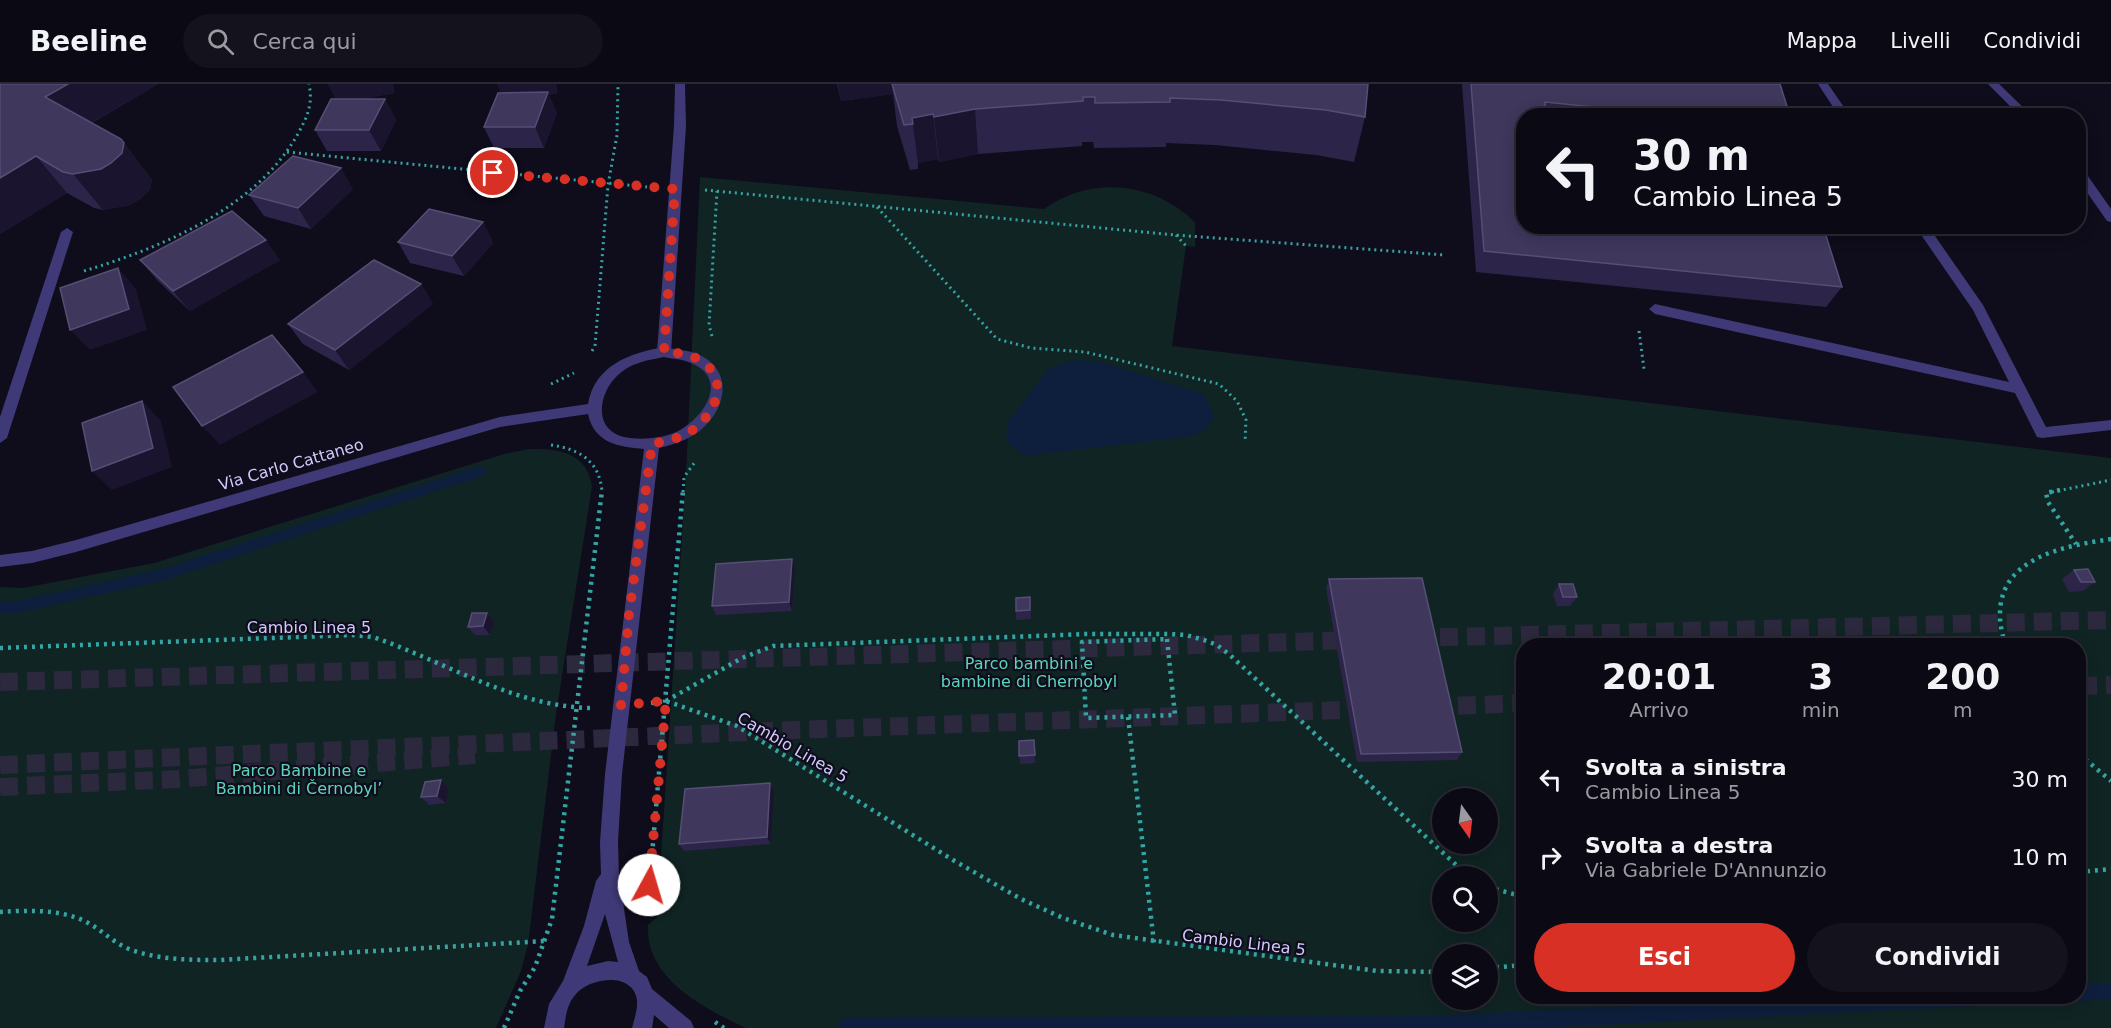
<!DOCTYPE html>
<html lang="it">
<head>
<meta charset="utf-8">
<style>
	:root { --surface:#0b0914; --page:#14121d; --text:#f1f3f6; --muted:#9a9aa0; --line:#2b2a34; --accent:#d93025 }
	body { margin:0; font-family:"DejaVu Sans",sans-serif; background:var(--page); color:var(--text); height:100vh; display:flex; flex-direction:column; font-size:22px; white-space:nowrap }
	* { box-sizing:border-box; margin:0 }
	p { font-size:20px; color:var(--muted) }
	.icon { flex:none; width:33px; height:33px; fill:none; stroke:currentColor; stroke-width:2; stroke-linecap:round; stroke-linejoin:round }
	.map { position:relative; flex:1; overflow:hidden }
	.details { position:absolute; left:1516px; top:554px; width:570px; height:366px; display:flex; flex-direction:column; background:var(--surface); border-radius:24px; box-shadow:0 3px 15px #0003,0 0 0 2px var(--line) }
	.details>* { flex:none }
	.hud { position:absolute; left:1516px; top:24px; width:570px; height:126px; border-radius:24px; box-shadow:0 3px 15px #0003,0 0 0 2px var(--line); background:#0b0914; color:var(--text); overflow:hidden }
	.needle { width:39px; rotate:166deg }
	.controls { position:absolute; left:1432px; top:704px; display:grid; gap:12px }
	.controls a { display:grid; place-items:center; width:66px; height:66px; border-radius:50%; background:var(--surface); box-shadow:0 3px 15px #0003,0 0 0 2px var(--line); font-size:30px }
	.pin { position:absolute; display:grid; place-items:center; width:51px; height:51px; color:#fff; margin:-26px; border:3px solid #fff; border-radius:50%; box-shadow:0 2px 6px #0007 }
	.me { position:absolute; width:66px; margin:-33px; rotate:6deg; stroke-linejoin:round; filter:drop-shadow(0 0 4px #0008) }
	.turn { display:flex; align-items:center; gap:21px; height:126px; padding:0 18px; font-size:27px }
	.turn .icon { width:78px; height:78px; stroke-width:2.5 }
	.turn b { display:block; font-size:42px; line-height:51px }
	.eta { display:flex; justify-content:space-evenly; align-items:center; height:102px; text-align:center }
	.eta b { font-size:36px; font-weight:600; line-height:42px }
	.action { display:flex; gap:12px; margin-top:auto; padding:12px 18px }
	.action a { flex:1; height:69px; border-radius:36px; background:var(--accent); color:#fff; font-size:24px; font-weight:600; line-height:69px; text-align:center }
	.action a+a { background:var(--page); color:var(--text) }
	ul { padding:0; list-style:none }
	li { display:flex; align-items:center; gap:18px; height:78px; padding:0 18px }
	li div { flex:1 }
	li b { display:block; font-size:22px }
	li em { font-style:normal }
	header { display:flex; align-items:center; gap:36px; box-sizing:border-box; height:84px; padding:0 30px; background:var(--surface); border-bottom:2px solid var(--line) }
	header strong { font-size:28px }
	nav { display:flex; gap:33px; margin-inline-start:auto; font-size:21px }
	.search { width:420px; height:54px; background:var(--page); display:flex; align-items:center; gap:15px; box-sizing:border-box; padding:0 21px; border-radius:33px; color:var(--muted); font-size:22px }
	.map>svg:first-child { display:block }
	.green { fill:#102424; fill-rule:evenodd }
	.water { fill:#0e1f3d }
	.lines { fill:none; stroke-linecap:round; stroke-linejoin:round }
	.stream { fill:#0e1f3d; fill-rule:evenodd }
	.trunk-tunnel { stroke:#2c283d; stroke-width:18; stroke-dasharray:18 9; stroke-linecap:butt }
	.path-far1 { stroke:#34a5a3; stroke-width:3; stroke-dasharray:2 4; stroke-linecap:butt }
	.path { stroke:#34a5a3; stroke-width:4.5; stroke-dasharray:3 5; stroke-linecap:butt }
	.service { fill:#3f3a77; fill-rule:evenodd }
	.minor { fill:#3f3a77; fill-rule:evenodd }
	.tertiary { fill:#3f3a77; fill-rule:evenodd }
	.wall { fill:#2d2549 }
	.shaded-wall { fill:#1a142e }
	.building { fill:#3f375c; stroke:#564e75; stroke-width:1.5 }
	.route { stroke:#d93025; stroke-width:10; stroke-dasharray:0 18 }
	.labels { text-anchor:middle; stroke-width:4.5; stroke-linejoin:round; paint-order:stroke }
	.street-label { font-size:16px; fill:#d1cafc; stroke:#0f0c1b }
	.park-label { font-size:16px; fill:#5cd5bc; stroke:#0f0c1b }
</style>
</head>
<body>
<header>
<strong>Beeline</strong>
<div class="search"><svg class="icon" aria-label="search" viewBox="0 0 24 24"><circle cx="10" cy="10" r="6"/><path d="M15 15l6 6"/></svg>Cerca qui</div>
<nav><a>Mappa</a><a>Livelli</a><a>Condividi</a></nav>
</header>
<div class="map">
<svg width="2111" height="944" viewBox="0 0 2111 944">
	<rect width="100%" height="100%" fill="#0f0c1b"/>
	<g class="green">
		<path d="M 700,93 L 1044,125 C 1091,91 1154,98 1195,138 L 1195,163 L 1186,162 L 1172,262 L 2111,374 L 2111,944 L 746,944 C 704,924 645,895 648,841 L 657,833 L 686,390 ZM 1524,561 L 2079,561 L 2079,912 L 1524,912 ZM 1443,714 L 1488,714 L 1488,759 L 1443,759 ZM 1443,792 L 1488,792 L 1488,837 L 1443,837 ZM 1443,870 L 1488,870 L 1488,915 L 1443,915 Z"/>
		<path d="M 529,365 C 559,364 588,369 592,403 L 556,630 L 528,861 L 521,887 L 496,944 L 0,944 L 0,503 L 23,504 L 154,479 L 504,370 Z"/>
	</g>
	<path class="water" d="M 1075,276 L 1098,277 L 1203,310 L 1212,325 L 1213,335 L 1206,345 L 1193,352 L 1023,372 L 1008,358 L 1006,350 L 1008,338 L 1048,285 Z"/>
	<g class="lines">
		<g class="stream">
			<path d="M 480,382 L 486,387 L 485,391 L 162,497 L 16,529 L 0,529 L 0,517 L 16,517 L 162,485 Z"/>
			<path d="M 2111,899 L 2111,915 L 2079,917 L 2072,912 L 2079,912 L 2079,901 Z"/>
			<path d="M 1843,912 L 2023,912 L 2021,918 L 2015,920 L 1539,944 L 839,944 L 838,942 L 841,936 L 847,933 L 1427,932 Z"/>
		</g>
		<g class="trunk-tunnel">
			<path d="M 1413,554 L 2111,536"/>
			<path d="M 0,598 L 1357,556"/>
			<path d="M 2079,602 L 2111,601"/>
			<path d="M 1431,623 L 1524,619"/>
			<path d="M 0,681 L 769,647 L 1369,625"/>
			<path d="M 0,703 L 178,695 L 475,671"/>
		</g>
		<g class="path-far1">
			<path d="M 287,68 L 647,103"/>
			<path d="M 705,106 L 1175,151 L 1445,171"/>
			<path d="M 877,123 L 997,255 L 1031,264 L 1085,268 L 1219,300 L 1237,317 L 1246,336 L 1245,358"/>
			<path d="M 1176,151 L 1186,162"/>
			<path d="M 84,187 C 163,163 257,124 299,48 C 308,31 313,19 309,0"/>
			<path d="M 1639,247 L 1644,285"/>
			<path d="M 712,252 L 709,241 L 717,107"/>
			<path d="M 592,267 L 595,262 L 608,101 L 617,51 L 618,0"/>
			<path d="M 551,300 L 574,289"/>
			<path d="M 551,361 C 579,365 600,377 602,408"/>
			<path d="M 683,408 L 684,393 L 695,378"/>
			<path d="M 2052,408 L 2111,396"/>
		</g>
		<g class="path">
			<path d="M 2060,406 L 2046,409 L 2048,418 L 2076,460"/>
			<path d="M 1167,555 L 1175,631 L 1086,634 L 1082,558 Z"/>
			<path d="M 2005,561 C 2003,552 2000,542 2000,533 C 1998,473 2065,462 2111,455"/>
			<path d="M 0,564 L 353,551 L 373,553 C 446,578 512,622 590,624"/>
			<path d="M 666,617 L 742,574 L 773,562 L 1087,550 L 1169,550 L 1186,551 L 1204,556 L 1217,561 L 1230,571 L 1468,792"/>
			<path d="M 651,619 L 666,617 L 737,642 L 953,776 L 1021,815 L 1063,834 L 1113,851 L 1377,887 L 1443,888"/>
			<path d="M 1128,633 L 1154,859"/>
			<path d="M 2079,670 L 2111,697"/>
			<path d="M 2079,788 L 2111,785"/>
			<path d="M 1488,803 L 1524,813"/>
			<path d="M 648,818 L 683,406"/>
			<path d="M 0,828 C 29,826 65,825 90,840 C 104,848 114,859 129,865 C 158,876 189,876 220,876 L 545,857"/>
			<path d="M 1488,884 L 1524,881"/>
			<path d="M 715,938 L 724,944"/>
			<path d="M 504,944 L 520,907 L 535,883 L 552,835 L 602,406"/>
		</g>
		<g class="service">
			<path d="M 1818,0 L 1828,0 L 1850,32 L 1839,32 Z"/>
			<path d="M 1988,0 L 1999,0 L 2032,32 L 2020,32 Z"/>
			<path d="M 2079,84 L 2083,85 L 2111,125 L 2111,138 L 2107,137 L 2079,97 Z"/>
			<path d="M 1915,142 L 1928,142 L 1983,221 L 2046,343 L 2111,336 L 2111,346 L 2042,354 L 2037,353 L 2015,309 L 1655,230 L 1649,225 L 1655,220 L 2009,298 L 1973,226 Z"/>
			<path d="M 67,144 L 73,148 L 7,354 L 0,359 L 0,333 L 61,148 Z"/>
		</g>
		<path class="minor" d="M 675,0 L 685,0 L 686,42 L 671,268 L 664,273 L 657,268 L 674,42 Z"/>
		<path class="tertiary" d="M 664,263 C 675,266 690,266 700,271 C 732,287 727,321 704,343 C 692,355 675,360 659,364 L 622,690 L 618,758 L 619,791 L 629,858 L 639,887 L 647,893 L 652,905 L 691,937 L 694,944 L 669,944 L 654,931 L 652,944 L 632,944 C 634,936 638,925 637,916 C 633,888 591,893 576,910 C 567,920 566,931 564,944 L 544,944 L 549,920 L 563,897 L 584,842 L 596,797 L 601,790 L 600,758 L 605,690 L 644,365 C 619,363 594,359 588,330 L 500,343 L 76,468 L 32,479 L 0,483 L 0,471 L 32,467 L 76,456 L 500,333 L 588,320 C 595,281 630,269 664,263 ZM 664,273 C 672,275 683,275 691,279 C 732,296 701,338 674,349 C 659,355 639,356 624,353 C 592,345 599,308 618,291 C 630,279 648,276 664,273 ZM 605,830 L 618,878 L 608,877 L 587,882 Z"/>
	</g>
	<g class="wall">
		<path d="M 0,0 L 158,0 L 92,39 L 121,55 L 152,96 L 150,105 L 140,115 L 130,121 L 103,126 L 94,124 L 67,109 L 0,150 Z"/>
		<path d="M 328,0 L 393,0 L 394,9 L 362,15 L 385,15 L 396,36 L 381,67 L 327,67 L 315,46 L 336,15 Z"/>
		<path d="M 497,0 L 556,0 L 557,9 L 549,11 L 557,29 L 544,64 L 494,64 L 484,43 L 501,9 Z"/>
		<path d="M 837,0 L 1368,0 L 1365,33 L 1354,78 L 1316,71 L 1215,61 L 1166,59 L 1166,63 L 1094,64 L 1093,58 L 1082,58 L 1082,62 L 978,70 L 939,78 L 938,75 L 918,79 L 918,85 L 910,86 L 897,42 L 893,10 L 841,17 Z"/>
		<path d="M 1462,0 L 1780,0 L 1790,32 L 1524,32 L 1524,142 L 1842,203 L 1826,223 L 1476,188 Z"/>
		<path d="M 353,105 L 311,145 L 264,132 L 249,111 Z"/>
		<path d="M 483,138 L 493,159 L 464,192 L 410,179 L 398,158 Z"/>
		<path d="M 140,176 L 280,176 L 190,227 L 157,196 Z"/>
		<path d="M 421,200 L 433,220 L 349,286 L 303,260 L 288,240 Z"/>
		<path d="M 792,475 L 795,484 L 792,527 L 716,531 L 712,522 Z"/>
		<path d="M 2074,486 L 2095,498 L 2083,507 L 2069,508 L 2062,495 Z"/>
		<path d="M 1329,495 L 1462,668 L 1457,676 L 1357,678 L 1326,504 Z"/>
		<path d="M 1559,500 L 1577,513 L 1570,522 L 1557,522 L 1553,510 Z"/>
		<path d="M 1030,513 L 1031,535 L 1016,536 L 1016,514 Z"/>
		<path d="M 487,529 L 494,538 L 490,551 L 475,551 L 468,543 Z"/>
		<path d="M 1034,656 L 1035,679 L 1020,680 L 1019,657 Z"/>
		<path d="M 441,696 L 449,704 L 446,719 L 429,721 L 421,713 Z"/>
		<path d="M 770,699 L 774,707 L 771,760 L 684,767 L 679,760 Z"/>
	</g>
	<g class="shaded-wall">
		<path d="M 68,0 L 158,0 L 74,49 L 45,13 Z"/>
		<path d="M 328,0 L 393,0 L 394,9 L 339,20 Z"/>
		<path d="M 497,0 L 556,0 L 557,9 L 549,11 L 557,29 L 544,64 L 535,43 L 505,19 Z"/>
		<path d="M 838,0 L 892,0 L 893,10 L 841,17 Z"/>
		<path d="M 385,15 L 396,36 L 381,67 L 369,46 Z"/>
		<path d="M 975,25 L 978,70 L 939,78 L 934,33 Z"/>
		<path d="M 933,30 L 938,75 L 918,79 L 912,34 Z"/>
		<path d="M 121,55 L 152,96 L 150,105 L 140,115 L 130,121 L 103,126 L 73,90 Z"/>
		<path d="M 36,72 L 67,109 L 0,150 L 0,94 Z"/>
		<path d="M 341,84 L 353,105 L 311,145 L 298,124 Z"/>
		<path d="M 483,138 L 493,159 L 464,192 L 452,172 Z"/>
		<path d="M 266,156 L 280,176 L 190,227 L 173,207 Z"/>
		<path d="M 118,184 L 136,205 L 147,246 L 90,266 L 70,246 Z"/>
		<path d="M 421,200 L 433,220 L 349,286 L 335,266 Z"/>
		<path d="M 303,288 L 318,308 L 220,361 L 202,342 Z"/>
		<path d="M 142,317 L 161,337 L 172,383 L 112,406 L 92,387 Z"/>
		<path d="M 792,475 L 795,484 L 792,527 L 789,518 Z"/>
		<path d="M 487,529 L 494,538 L 490,551 L 483,542 Z"/>
		<path d="M 441,696 L 449,704 L 446,719 L 437,712 Z"/>
		<path d="M 770,699 L 774,707 L 771,760 L 767,753 Z"/>
	</g>
	<g class="building">
		<path d="M 0,0 L 68,0 L 45,13 L 121,55 L 124,59 L 122,69 L 111,79 L 101,85 L 73,90 L 63,88 L 36,72 L 0,94 Z"/>
		<path d="M 892,0 L 1368,0 L 1365,33 L 1326,26 L 1221,16 L 1170,14 L 1170,18 L 1095,19 L 1095,13 L 1083,13 L 1083,17 L 975,25 L 934,33 L 933,30 L 912,34 L 913,40 L 904,41 Z"/>
		<path d="M 1471,0 L 1780,0 L 1790,32 L 1682,32 L 1545,18 L 1546,32 L 1524,32 L 1524,142 L 1823,142 L 1842,203 L 1484,167 Z"/>
		<path d="M 548,8 L 535,43 L 484,43 L 498,9 Z"/>
		<path d="M 331,15 L 385,15 L 369,46 L 315,46 Z"/>
		<path d="M 293,72 L 341,84 L 298,124 L 249,111 Z"/>
		<path d="M 429,125 L 483,138 L 452,172 L 398,158 Z"/>
		<path d="M 232,127 L 266,156 L 173,207 L 140,176 Z"/>
		<path d="M 374,176 L 421,200 L 335,266 L 288,240 Z"/>
		<path d="M 118,184 L 129,225 L 70,246 L 60,204 Z"/>
		<path d="M 272,251 L 303,288 L 202,342 L 173,303 Z"/>
		<path d="M 142,317 L 153,364 L 92,387 L 82,339 Z"/>
		<path d="M 792,475 L 789,518 L 712,522 L 716,480 Z"/>
		<path d="M 2088,485 L 2095,498 L 2081,498 L 2074,486 Z"/>
		<path d="M 1422,494 L 1462,668 L 1361,670 L 1329,495 Z"/>
		<path d="M 1559,500 L 1573,500 L 1577,513 L 1563,513 Z"/>
		<path d="M 1030,513 L 1030,526 L 1016,527 L 1016,514 Z"/>
		<path d="M 472,529 L 487,529 L 483,542 L 468,543 Z"/>
		<path d="M 1034,656 L 1035,671 L 1019,672 L 1019,657 Z"/>
		<path d="M 441,696 L 437,712 L 421,713 L 425,698 Z"/>
		<path d="M 770,699 L 767,753 L 679,760 L 685,705 Z"/>
	</g>
	<g class="lines">
		<path class="route" d="M 493,89 L 675,105 L 664,268 C 676,269 688,269 699,276 C 730,293 717,327 695,344 C 683,354 667,357 652,360 L 629,531 L 621,621 L 666,617 L 649,801"/>
	</g>
	<g class="labels">
		<g class="street-label">
			<text transform="translate(291 380) rotate(-16)" y="6">Via Carlo Cattaneo</text>
			<text x="309" y="549">Cambio Linea 5</text>
			<text transform="translate(793 663) rotate(30)" y="6">Cambio Linea 5</text>
			<text transform="translate(1244 858) rotate(7)" y="6">Cambio Linea 5</text>
		</g>
		<g class="park-label">
			<text x="1029" y="585">Parco bambini e<tspan x="1029" dy="18">bambine di Chernobyl</tspan></text>
			<text x="299" y="692">Parco Bambine e<tspan x="299" dy="18">Bambini di Černobyl’</tspan></text>
		</g>
	</g>
</svg>
<div class="controls">
<a><svg class="needle" viewBox="-14 -14 28 28"><path d="M0-13l5 13h-10z" fill="#e53935"/><path d="M0 13l5-13h-10z" fill="#9a9aa0"/></svg></a>
<a><svg class="icon" aria-label="search" viewBox="0 0 24 24"><circle cx="10" cy="10" r="6"/><path d="M15 15l6 6"/></svg></a>
<a><svg class="icon" aria-label="layers" viewBox="0 0 24 24"><path d="M12 4l9 5-9 5-9-5zM3 14l9 5 9-5"/></svg></a>
</div>
<div class="pin" style="left:493px;top:89px;background:#d93025"><svg class="icon" aria-label="arrive" viewBox="0 0 24 24"><path d="M6 21V4h12l-3 4 3 4H6"/></svg></div>
<svg class="me" style="left:649px;top:801px" viewBox="-20 -20 40 40"><circle r="19" fill="#fff"/><path d="M0-13L10 11 0 6-10 11z" fill="#d93025"/></svg>
<div class="hud">
<div class="turn"><svg class="icon" aria-label="left" viewBox="0 0 24 24"><path d="M17 20v-9H6M10 6l-5 5 5 5"/></svg><div><b>30 m</b>Cambio Linea 5</div></div>
</div>
<section class="details">
<div class="eta">
<div><b>20:01</b><p>Arrivo</p></div>
<div><b>3</b><p>min</p></div>
<div><b>200</b><p>m</p></div>
</div>
<ul>
<li><svg class="icon" aria-label="left" viewBox="0 0 24 24"><path d="M17 20v-9H6M10 6l-5 5 5 5"/></svg><div><b>Svolta a sinistra</b><p>Cambio Linea 5</p></div><em>30 m</em></li>
<li><svg class="icon" aria-label="right" viewBox="0 0 24 24"><path d="M7 20v-9h11M14 6l5 5-5 5"/></svg><div><b>Svolta a destra</b><p>Via Gabriele D'Annunzio</p></div><em>10 m</em></li>
</ul>
<div class="action"><a>Esci</a><a>Condividi</a></div>
</section>
</div>
</body>
</html>
